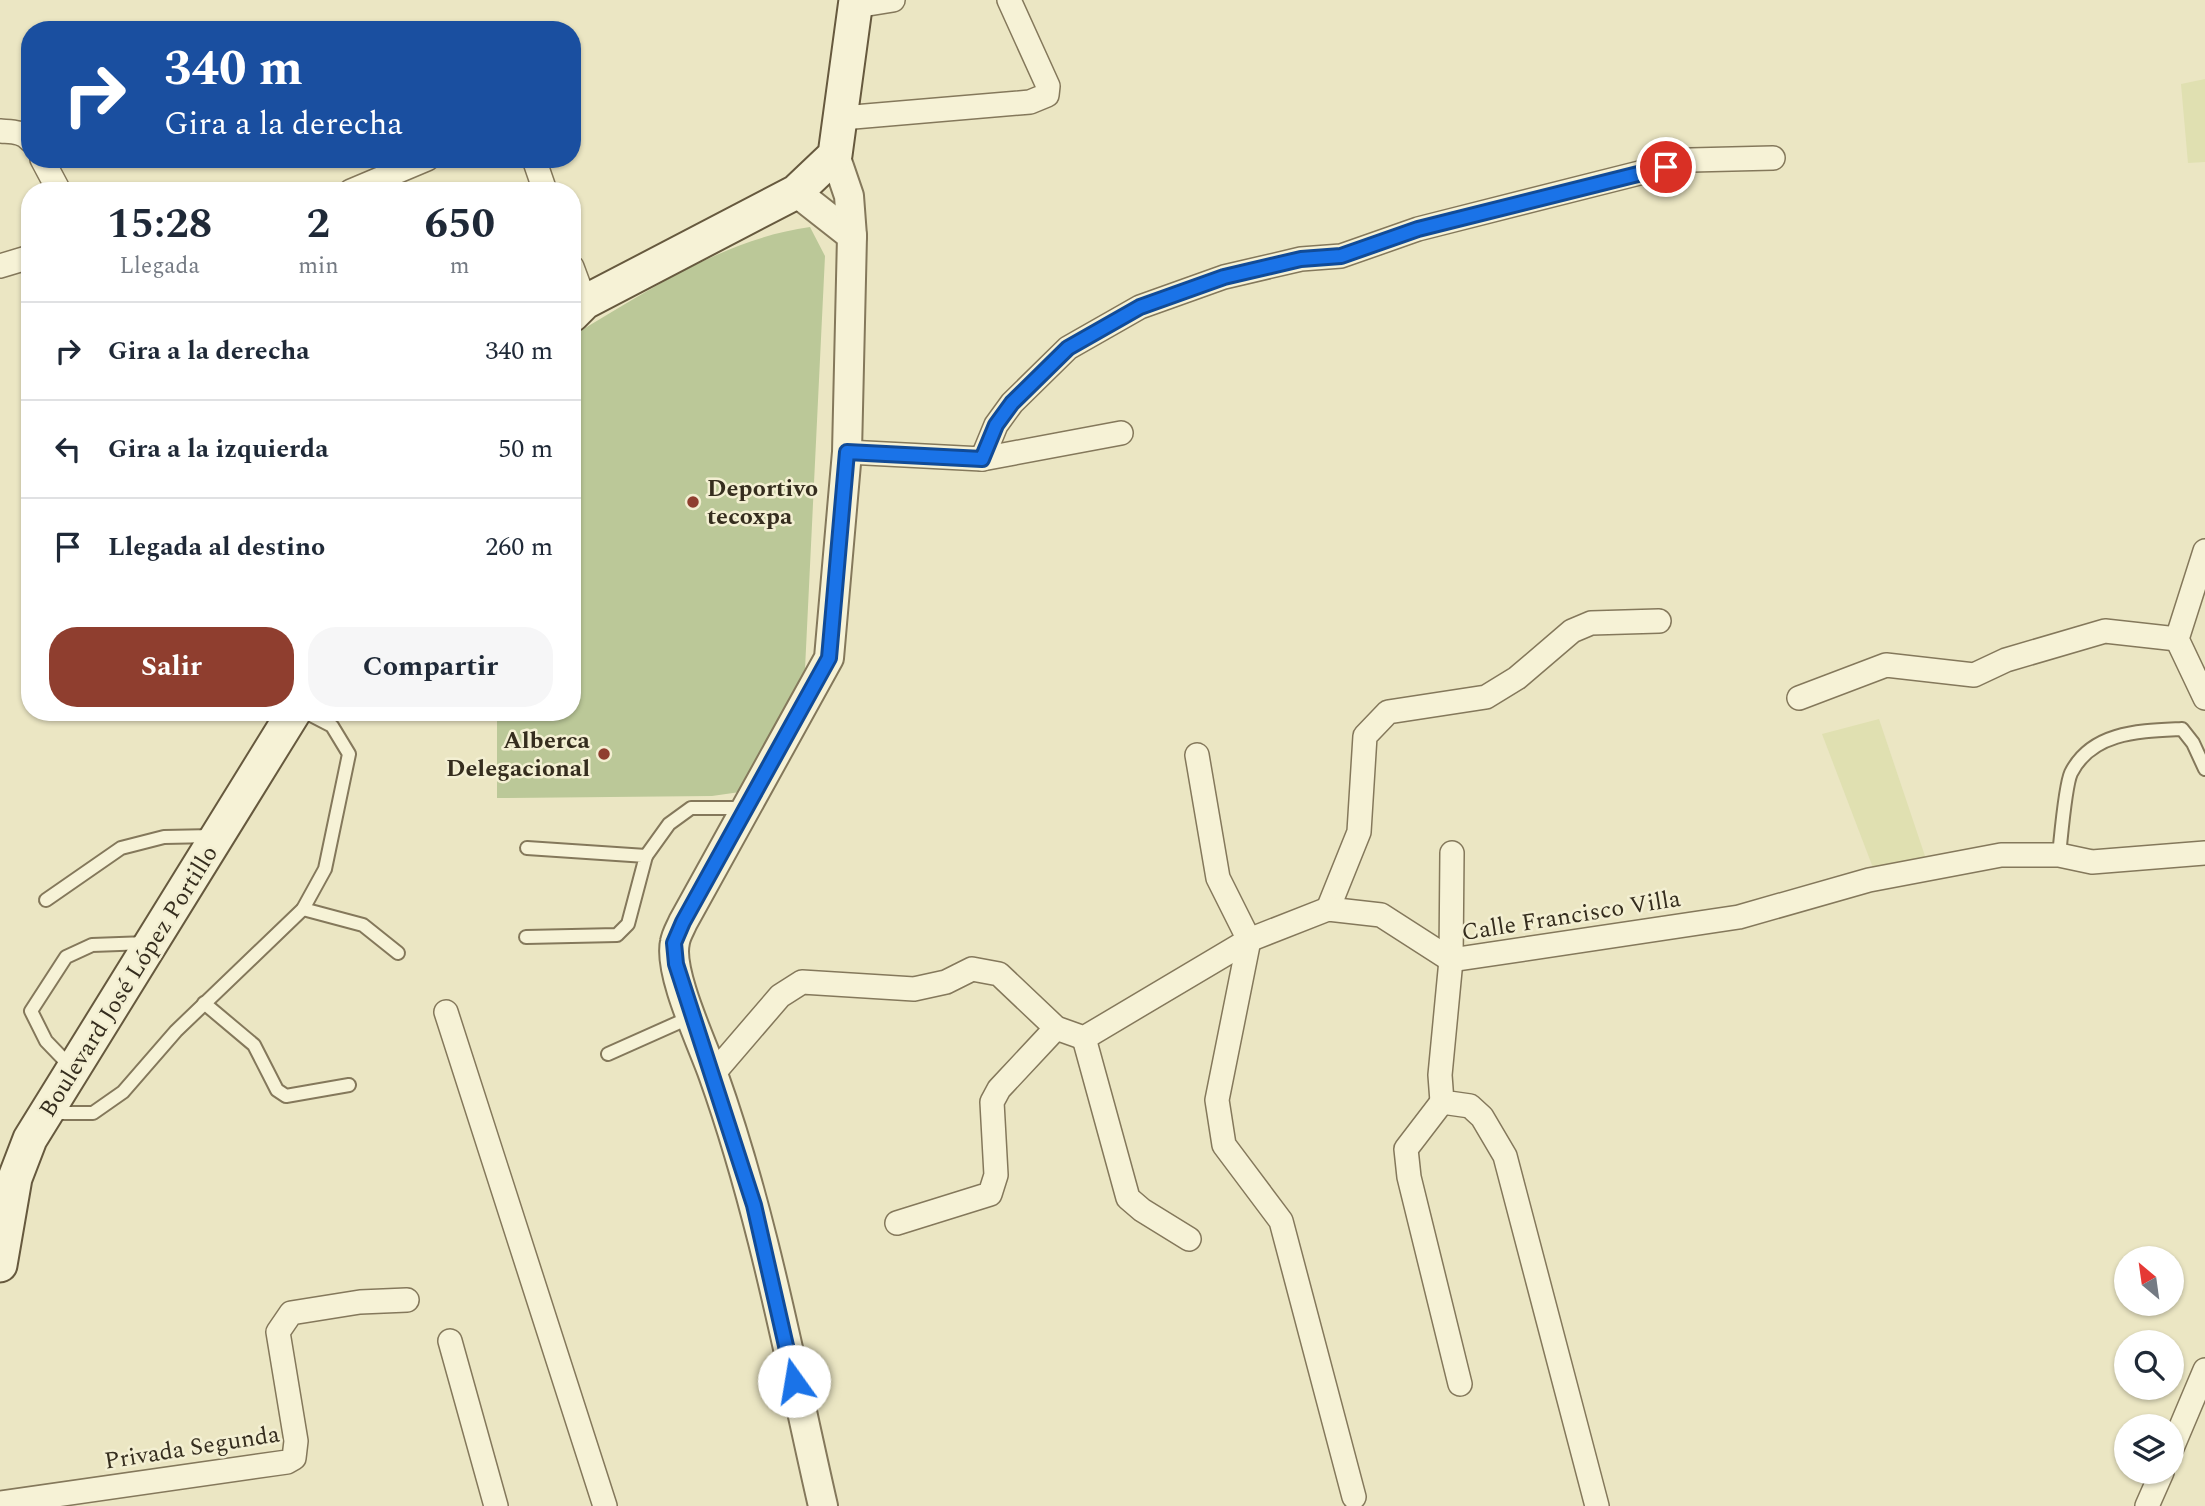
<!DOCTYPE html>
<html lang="es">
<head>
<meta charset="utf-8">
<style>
	:root { --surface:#fff; --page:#f6f6f7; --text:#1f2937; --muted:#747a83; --line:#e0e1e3; --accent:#8f3e2f }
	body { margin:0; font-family:Spectral,serif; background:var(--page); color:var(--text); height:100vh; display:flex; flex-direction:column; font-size:26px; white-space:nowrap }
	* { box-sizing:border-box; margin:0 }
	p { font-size:23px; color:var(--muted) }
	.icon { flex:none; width:38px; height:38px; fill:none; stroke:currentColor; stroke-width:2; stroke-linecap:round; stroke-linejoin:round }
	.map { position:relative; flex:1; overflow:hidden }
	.sheet { position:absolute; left:21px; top:182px; width:560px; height:539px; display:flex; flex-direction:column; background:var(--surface); border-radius:28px; box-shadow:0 2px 5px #0004 }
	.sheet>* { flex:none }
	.banner { position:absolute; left:21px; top:21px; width:560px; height:147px; border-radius:28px; box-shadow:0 2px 5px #0004; background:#1a4fa0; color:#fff; overflow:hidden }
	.needle { width:46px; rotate:331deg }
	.tools { position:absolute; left:2114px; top:1246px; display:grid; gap:14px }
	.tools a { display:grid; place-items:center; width:70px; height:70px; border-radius:50%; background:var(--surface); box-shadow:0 2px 5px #0004; font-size:35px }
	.pin { position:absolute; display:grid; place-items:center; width:60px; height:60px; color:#fff; margin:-30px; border:4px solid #fff; border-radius:50%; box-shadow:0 2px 7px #0007 }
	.me { position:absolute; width:77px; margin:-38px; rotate:347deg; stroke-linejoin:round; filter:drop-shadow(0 0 5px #0008) }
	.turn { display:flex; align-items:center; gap:24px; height:147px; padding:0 28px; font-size:32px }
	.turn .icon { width:91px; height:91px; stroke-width:2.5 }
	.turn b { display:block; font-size:49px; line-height:60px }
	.eta { display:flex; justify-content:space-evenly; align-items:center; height:119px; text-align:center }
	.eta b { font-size:42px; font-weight:700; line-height:49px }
	.button { display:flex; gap:14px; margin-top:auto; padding:14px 28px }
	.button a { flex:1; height:80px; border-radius:28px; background:var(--accent); color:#fff; font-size:28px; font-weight:700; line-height:80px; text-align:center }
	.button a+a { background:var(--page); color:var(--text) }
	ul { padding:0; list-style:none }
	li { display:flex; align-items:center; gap:21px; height:98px; padding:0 28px; border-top:2px solid var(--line) }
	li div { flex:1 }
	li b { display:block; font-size:26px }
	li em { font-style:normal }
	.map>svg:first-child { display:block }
	.farmland { fill:#e0e0b1 }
	.green { fill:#bbc898 }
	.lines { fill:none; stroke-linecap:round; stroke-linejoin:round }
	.service-casing { stroke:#84785b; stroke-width:16 }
	.minor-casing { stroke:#84785b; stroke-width:26 }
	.tertiary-casing { stroke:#84785b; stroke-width:32 }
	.secondary-casing { stroke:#66593e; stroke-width:37 }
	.service { stroke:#f6f2d6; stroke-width:12 }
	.minor { stroke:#f6f2d6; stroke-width:23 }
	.tertiary { stroke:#f6f2d6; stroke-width:28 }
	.secondary { stroke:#f6f2d6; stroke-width:33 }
	.route-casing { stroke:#114b97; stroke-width:18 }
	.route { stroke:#1a73e8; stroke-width:12 }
	.poi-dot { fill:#8f3e2f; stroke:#f3efd2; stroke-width:2.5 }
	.labels { text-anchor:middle; stroke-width:5; stroke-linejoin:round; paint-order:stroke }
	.poi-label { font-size:24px; font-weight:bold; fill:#352d1e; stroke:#f3efd2; text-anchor:start }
	.street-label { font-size:24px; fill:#352d1e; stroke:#f3efd2 }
</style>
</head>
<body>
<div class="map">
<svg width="2205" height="1506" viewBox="0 0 2205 1506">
	<rect width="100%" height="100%" fill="#ebe6c3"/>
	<g class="farmland">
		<path d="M 2205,79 L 2205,162 L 2188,163 L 2181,84 Z"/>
		<path d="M 1879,719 L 1927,862 L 1875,873 L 1822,734 Z"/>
	</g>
	<path class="green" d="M 810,227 L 825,256 L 805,669 L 740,792 L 712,796 L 497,798 L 497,712 L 572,712 L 572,336 C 646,292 723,239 810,227 Z"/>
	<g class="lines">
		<g class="service-casing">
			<g id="service">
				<path d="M 2059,855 C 2061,838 2065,786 2071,773 C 2092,731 2141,731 2182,729 L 2193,743 L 2205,769"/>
				<path d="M 646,856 L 669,824 L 691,808 L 746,808"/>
				<path d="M 46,900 L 121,848 L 164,837 L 213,836"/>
				<path d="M 303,909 L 363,925 L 398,953"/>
				<path d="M 526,937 L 617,935 L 628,924 L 646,856 L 527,848"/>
				<path d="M 204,1003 L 254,1045 L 277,1090 L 286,1096 L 349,1085"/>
				<path d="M 608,1054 L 691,1017"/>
				<path d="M 72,1068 L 46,1041 L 31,1011 L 66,957 L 92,945 L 147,943"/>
				<path d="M 48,1113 L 93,1113 L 123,1092 L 176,1031 L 303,909 L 325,869 L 349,754 L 332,726 L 305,712"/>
			</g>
		</g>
		<g class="minor-casing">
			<g id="minor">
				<path d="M 856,6 L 893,0"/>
				<path d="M 842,118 L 1030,102 L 1047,95 L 1048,86 L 1009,0"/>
				<path d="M 0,131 C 11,132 22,131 30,140"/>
				<path d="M 42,159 L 59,191"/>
				<path d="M 534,159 L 545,191"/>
				<path d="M 351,191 L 427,159"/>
				<path d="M 0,266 L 30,257"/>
				<path d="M 572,267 L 585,302"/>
				<path d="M 847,452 L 982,459 L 996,425 L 1012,403 L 1068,348 L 1140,307 L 1224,277 L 1301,259 L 1341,256 L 1418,229 L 1691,160 L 1773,158"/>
				<path d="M 982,459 L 1121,433"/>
				<path d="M 2205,551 L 2177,639 L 2205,698"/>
				<path d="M 1799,698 L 1886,665 L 1974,675 L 2006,660 L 2105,631 L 2177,639"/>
				<path d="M 1197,755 L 1218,878 L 1249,940 L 1217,1100 L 1224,1145 L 1281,1221 L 1354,1497"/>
				<path d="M 1452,853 L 1451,960 L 1440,1075 L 1442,1102 L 1470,1106 L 1482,1117 L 1505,1156 L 1597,1506"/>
				<path d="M 1328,909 L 1359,832 L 1365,736 L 1388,712 L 1486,697 L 1517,678 L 1572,631 L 1591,623 L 1659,621"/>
				<path d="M 446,1012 L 605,1506"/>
				<path d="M 1084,1038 L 1128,1198 L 1142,1210 L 1189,1239"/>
				<path d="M 713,1074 L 780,996 L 802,982 L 914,989 L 946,982 L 972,969 L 999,974 L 1056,1028 L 1084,1038 L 1249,940 L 1328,909 L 1381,915 L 1451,960 L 1739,917 L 1869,880 L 2001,855 L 2059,855 L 2092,862 L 2205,853"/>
				<path d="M 1442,1102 L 1406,1149 L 1409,1177 L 1460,1384"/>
				<path d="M 897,1223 L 990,1194 L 996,1175 L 992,1102 L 999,1089 L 1056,1028"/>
				<path d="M 450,1341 L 496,1506"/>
				<path d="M 2172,1448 L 2205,1370"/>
				<path d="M 0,1503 L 287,1462 L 294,1458 L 296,1441 L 278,1332 L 291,1313 L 360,1302 L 407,1300"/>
				<path d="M 2147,1506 L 2162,1472"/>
			</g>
		</g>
		<g class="tertiary-casing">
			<g id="tertiary">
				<path d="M 796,192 L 852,236"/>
				<path d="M 823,1506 C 790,1362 763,1214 713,1074 C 702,1043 668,972 675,942 C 676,935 680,929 683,922 L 829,658 L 847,452 L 852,236 L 849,196 L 835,155"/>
			</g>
		</g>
		<g class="secondary-casing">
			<g id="secondary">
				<path d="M 572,315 L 585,302 L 796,192 L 835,155 L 856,0"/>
				<path d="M 0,1265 L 15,1178 L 30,1139 L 294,712"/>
			</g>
		</g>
		<use href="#service" class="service"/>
		<use href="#minor" class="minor"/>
		<use href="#tertiary" class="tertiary"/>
		<use href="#secondary" class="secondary"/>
	</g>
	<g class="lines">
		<g class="route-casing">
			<path id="route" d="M 794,1381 L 754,1205 L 676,964 L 674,943 L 683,922 L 829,658 L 847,452 L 982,459 L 996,425 L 1012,403 L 1068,348 L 1140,307 L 1224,277 L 1301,259 L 1341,256 L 1418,229 L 1666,167"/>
		</g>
		<use href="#route" class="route"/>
	</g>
	<g class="poi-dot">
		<circle cx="693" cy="502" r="7"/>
		<circle cx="604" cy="754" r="7"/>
	</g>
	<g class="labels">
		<g class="poi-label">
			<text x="707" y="496">Deportivo<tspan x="707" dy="28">tecoxpa</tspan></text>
			<text x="590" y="748" text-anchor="end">Alberca<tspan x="590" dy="28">Delegacional</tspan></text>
		</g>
		<g class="street-label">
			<text transform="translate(1571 915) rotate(-9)" y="8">Calle Francisco Villa</text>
			<text transform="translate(128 981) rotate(-58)" y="8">Boulevard José López Portillo</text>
			<text transform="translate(192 1447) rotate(-9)" y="8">Privada Segunda</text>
		</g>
	</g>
</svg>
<div class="tools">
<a><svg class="needle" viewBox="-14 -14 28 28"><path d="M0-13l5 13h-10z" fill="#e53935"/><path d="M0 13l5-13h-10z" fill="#747a83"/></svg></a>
<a><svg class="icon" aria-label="search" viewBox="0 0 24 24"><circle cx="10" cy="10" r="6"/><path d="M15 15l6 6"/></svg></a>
<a><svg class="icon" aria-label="layers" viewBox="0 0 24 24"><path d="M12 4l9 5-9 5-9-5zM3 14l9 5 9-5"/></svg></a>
</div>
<div class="pin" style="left:1666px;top:167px;background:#d93025"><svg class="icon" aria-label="arrive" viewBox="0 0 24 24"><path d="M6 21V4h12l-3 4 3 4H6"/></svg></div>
<svg class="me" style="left:794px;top:1381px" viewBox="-20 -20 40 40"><circle r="19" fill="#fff"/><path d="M0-13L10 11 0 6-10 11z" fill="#1a73e8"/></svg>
<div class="banner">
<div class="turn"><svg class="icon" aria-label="right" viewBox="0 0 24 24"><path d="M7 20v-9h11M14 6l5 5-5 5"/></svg><div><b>340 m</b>Gira a la derecha</div></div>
</div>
<section class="sheet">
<div class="eta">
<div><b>15:28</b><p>Llegada</p></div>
<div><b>2</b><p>min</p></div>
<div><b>650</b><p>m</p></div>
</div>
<ul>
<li><svg class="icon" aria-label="right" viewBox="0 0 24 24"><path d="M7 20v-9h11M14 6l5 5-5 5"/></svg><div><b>Gira a la derecha</b></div><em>340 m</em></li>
<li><svg class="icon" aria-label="left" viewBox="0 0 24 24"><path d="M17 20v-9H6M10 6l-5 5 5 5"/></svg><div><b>Gira a la izquierda</b></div><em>50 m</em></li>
<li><svg class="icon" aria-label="arrive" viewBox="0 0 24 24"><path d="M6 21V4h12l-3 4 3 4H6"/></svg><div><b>Llegada al destino</b></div><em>260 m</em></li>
</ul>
<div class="button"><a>Salir</a><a>Compartir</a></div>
</section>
</div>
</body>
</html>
